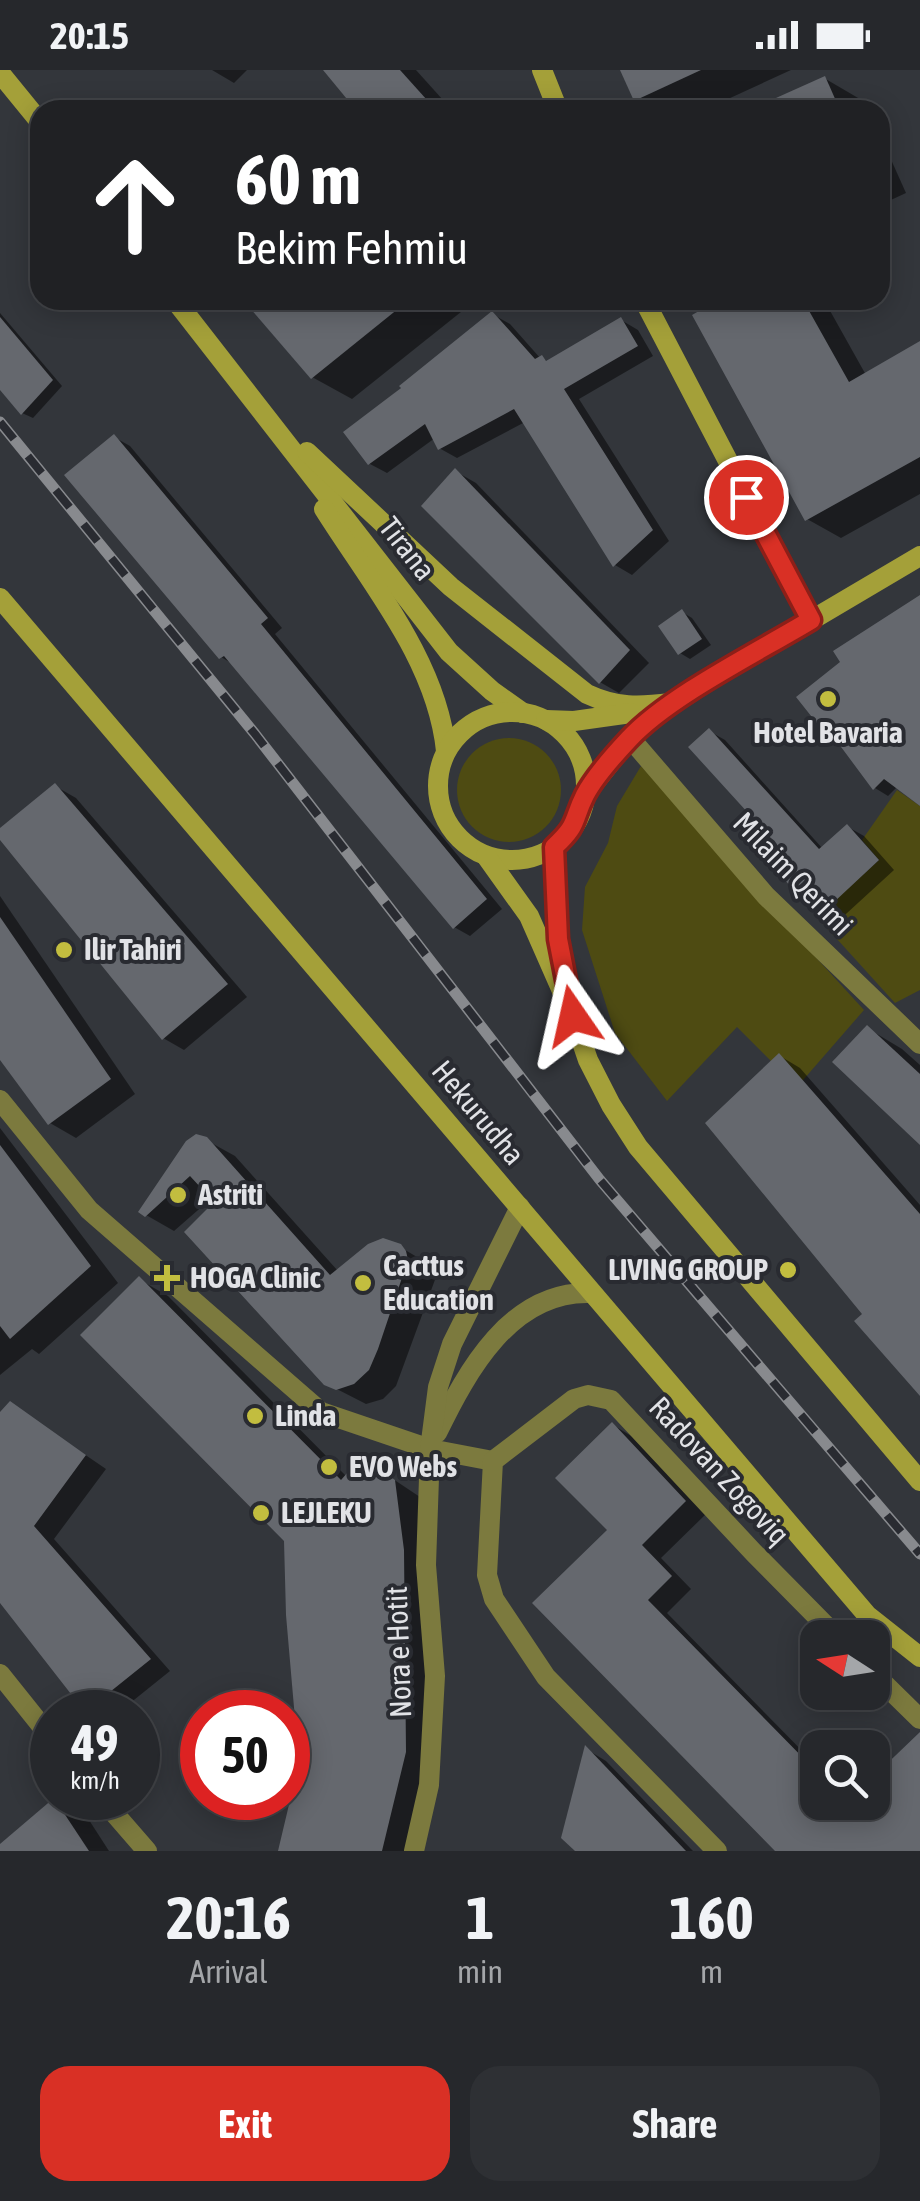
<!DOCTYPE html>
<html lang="en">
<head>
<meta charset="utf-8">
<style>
	:root { --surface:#26282c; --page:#2e3034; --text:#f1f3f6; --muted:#a4a6a9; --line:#424448; --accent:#d93025 }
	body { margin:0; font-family:"Asap Condensed",sans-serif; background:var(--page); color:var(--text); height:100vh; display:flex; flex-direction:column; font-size:38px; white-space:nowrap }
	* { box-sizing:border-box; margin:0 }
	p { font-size:32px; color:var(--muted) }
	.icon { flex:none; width:55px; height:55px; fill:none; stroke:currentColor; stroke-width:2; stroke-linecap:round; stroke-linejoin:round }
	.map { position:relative; height:1781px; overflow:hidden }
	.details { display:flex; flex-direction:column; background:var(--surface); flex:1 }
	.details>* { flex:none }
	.top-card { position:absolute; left:30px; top:30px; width:860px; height:210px; border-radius:30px; box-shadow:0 5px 25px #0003,0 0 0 2px var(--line); background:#202124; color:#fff; overflow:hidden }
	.needle { width:65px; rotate:282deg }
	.controls { position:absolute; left:800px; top:1550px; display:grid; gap:20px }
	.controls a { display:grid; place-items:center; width:90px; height:90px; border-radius:20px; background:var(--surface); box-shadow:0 5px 25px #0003,0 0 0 2px var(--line); font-size:50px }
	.speed { position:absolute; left:30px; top:1620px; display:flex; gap:20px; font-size:50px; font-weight:700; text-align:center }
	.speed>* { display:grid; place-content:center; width:130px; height:130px; border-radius:50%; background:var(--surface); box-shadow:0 5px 25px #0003,0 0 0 2px var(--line); line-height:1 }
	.speed small { font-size:25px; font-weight:400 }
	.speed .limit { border:15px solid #d22; background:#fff; color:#111 }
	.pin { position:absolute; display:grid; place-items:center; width:85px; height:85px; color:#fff; margin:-42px; border:5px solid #fff; border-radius:50%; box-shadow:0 2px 10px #0007 }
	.me { position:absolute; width:110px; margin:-55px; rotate:349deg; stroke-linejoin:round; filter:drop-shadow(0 0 8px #0008) }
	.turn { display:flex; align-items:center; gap:35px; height:210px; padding:0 40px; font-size:45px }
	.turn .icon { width:130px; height:130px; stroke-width:2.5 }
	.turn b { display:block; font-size:70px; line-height:85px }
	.eta { display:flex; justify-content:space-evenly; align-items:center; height:170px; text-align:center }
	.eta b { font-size:60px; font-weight:700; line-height:70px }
	.button { display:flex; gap:20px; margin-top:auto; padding:20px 40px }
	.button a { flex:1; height:115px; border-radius:30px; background:var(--accent); color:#fff; font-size:40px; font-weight:700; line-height:115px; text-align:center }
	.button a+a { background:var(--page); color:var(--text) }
	.status { display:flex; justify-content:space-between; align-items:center; height:70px; padding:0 50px; background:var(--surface); direction:ltr }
	.status svg { height:28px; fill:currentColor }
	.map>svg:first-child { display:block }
	.green { fill:#4e4b12 }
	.shadow { fill:#0007 }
	.building { fill:#65686e }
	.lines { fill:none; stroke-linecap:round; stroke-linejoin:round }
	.street { stroke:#7c7a3e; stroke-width:20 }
	.secondary { stroke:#a4a039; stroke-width:20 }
	.rail-casing { stroke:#888a8e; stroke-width:11 }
	.rail { stroke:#292b31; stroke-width:8; stroke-dasharray:22; stroke-linecap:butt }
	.route-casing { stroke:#8d1f18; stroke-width:25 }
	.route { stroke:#d93025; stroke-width:18 }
	.poi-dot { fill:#c2bd3f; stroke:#292b31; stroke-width:4 }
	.labels { text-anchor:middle; stroke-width:8; stroke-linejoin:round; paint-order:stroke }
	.street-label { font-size:30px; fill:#e1e2e6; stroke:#292b31 }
	.poi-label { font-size:30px; font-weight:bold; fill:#e1e2e6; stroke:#292b31; text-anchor:start }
</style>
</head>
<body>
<div class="status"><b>20:15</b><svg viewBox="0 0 49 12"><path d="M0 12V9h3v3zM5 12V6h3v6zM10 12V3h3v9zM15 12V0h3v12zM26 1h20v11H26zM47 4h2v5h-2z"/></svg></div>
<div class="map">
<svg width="920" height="1781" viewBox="0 0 920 1781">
	<rect width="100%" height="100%" fill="#33363b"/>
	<g class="green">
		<circle cx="509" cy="720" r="52"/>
		<path d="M 641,696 L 864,940 L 797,1017 L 737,957 L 667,1031 L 615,963 L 582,860 L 585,817 L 608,773 L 617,736 Z"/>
		<path d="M 897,720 L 920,736 L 920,920 L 895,933 L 817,847 L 879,790 L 862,770 Z"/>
	</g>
	<g class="shadow">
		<path d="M 212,0 L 247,0 L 234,13 Z"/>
		<path d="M 326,0 L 416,0 L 452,40 L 359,40 Z"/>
		<path d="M 622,0 L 791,0 L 704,40 L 655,40 L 635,29 Z"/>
		<path d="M 824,8 L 865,32 L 869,40 L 755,40 Z"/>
		<path d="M 880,65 L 906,123 L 880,135 Z"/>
		<path d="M 245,230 L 476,230 L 352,329 L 312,307 Z"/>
		<path d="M 605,230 L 628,230 L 629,232 L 613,240 Z"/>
		<path d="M 723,230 L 824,230 L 866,305 L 920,274 L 920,424 L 841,468 L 807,449 Z"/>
		<path d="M 0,243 L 62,316 L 33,348 L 22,343 L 0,316 Z"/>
		<path d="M 492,244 L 510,254 L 541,289 L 549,292 L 621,250 L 638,260 L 653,286 L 579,329 L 669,471 L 632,505 L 615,495 L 525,352 L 457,388 L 439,378 L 435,368 L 387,403 L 370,394 L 347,362 Z"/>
		<path d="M 114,367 L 130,376 L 282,558 L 275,564 L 502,839 L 470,866 L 454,857 L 236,596 L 221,587 Z"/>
		<path d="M 455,401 L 476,413 L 649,593 L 619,623 L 598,611 Z"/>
		<path d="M 920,528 L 920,733 L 898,716 L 888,726 L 875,718 L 835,664 L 825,659 Z"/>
		<path d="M 682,542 L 692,548 L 711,575 L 690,589 L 680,583 Z"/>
		<path d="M 709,661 L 725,670 L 823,779 L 848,757 L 864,766 L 894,800 L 835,854 L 819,845 L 782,777 Z"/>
		<path d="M 55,716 L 76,728 L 247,927 L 184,980 L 163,968 L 0,766 L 0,761 Z"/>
		<path d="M 0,826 L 135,1024 L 76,1068 L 50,1053 L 0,985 Z"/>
		<path d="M 867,958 L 902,979 L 920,995 L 920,1071 Z"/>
		<path d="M 780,986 L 800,998 L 920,1135 L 920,1323 L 866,1244 Z"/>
		<path d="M 0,1058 L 118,1213 L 39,1284 L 32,1279 L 0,1305 Z"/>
		<path d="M 206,1070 L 235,1086 L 338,1201 L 400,1177 L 429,1194 L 436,1207 L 396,1316 L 383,1329 L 366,1334 L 325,1313 L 213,1127 L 174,1161 L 146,1145 Z"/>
		<path d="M 140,1210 L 168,1226 L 347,1407 L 363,1389 L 423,1429 L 434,1700 L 414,1781 L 280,1781 L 309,1662 L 287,1470 Z"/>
		<path d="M 11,1334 L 106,1399 L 54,1469 L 170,1601 L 119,1642 L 86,1640 L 0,1529 L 0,1345 Z"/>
		<path d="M 613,1355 L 633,1367 L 706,1444 L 661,1488 L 691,1519 L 667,1543 L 818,1697 L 818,1732 L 872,1732 L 920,1665 L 920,1781 L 778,1781 L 610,1460 Z"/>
		<path d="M 586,1679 L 606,1691 L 693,1781 L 578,1781 Z"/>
		<path d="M 53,1730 L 89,1750 L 109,1781 L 0,1781 L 0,1777 Z"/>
	</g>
	<g class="building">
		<path d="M 323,0 L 400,0 L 436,40 L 356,40 Z"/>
		<path d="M 620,0 L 701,0 L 634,31 Z"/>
		<path d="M 825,6 L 840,40 L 749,40 Z"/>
		<path d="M 243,230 L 409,230 L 311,309 Z"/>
		<path d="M 718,230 L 803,230 L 849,312 L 920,271 L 920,387 L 805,451 L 692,245 Z"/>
		<path d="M 492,241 L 535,289 L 542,285 L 546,291 L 621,247 L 638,276 L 564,319 L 653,460 L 613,497 L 514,339 L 438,380 L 425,354 L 368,395 L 343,362 L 401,318 L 399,316 Z"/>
		<path d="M 0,247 L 53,310 L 21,345 L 0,320 Z"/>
		<path d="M 114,364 L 268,548 L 261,554 L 487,829 L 453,859 L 224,586 L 219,589 L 64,405 Z"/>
		<path d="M 455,398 L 630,580 L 599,614 L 421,436 Z"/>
		<path d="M 920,525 L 920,736 L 884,709 L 873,720 L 827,658 L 823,661 L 796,627 L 840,592 L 833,581 Z"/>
		<path d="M 682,539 L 702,569 L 678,585 L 658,556 Z"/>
		<path d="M 709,658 L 819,779 L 847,754 L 879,790 L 818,847 L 766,789 L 779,777 L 688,677 Z"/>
		<path d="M 55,713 L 228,914 L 162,970 L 0,770 L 0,758 Z"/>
		<path d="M 0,847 L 111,1009 L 48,1055 L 0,990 Z"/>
		<path d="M 867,955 L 920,1004 L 920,1075 L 832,992 Z"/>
		<path d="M 779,983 L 920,1144 L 920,1326 L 854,1251 L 862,1244 L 705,1053 Z"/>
		<path d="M 196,1064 L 207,1067 L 330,1205 L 368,1174 L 383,1168 L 401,1174 L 406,1181 L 408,1190 L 378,1279 L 369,1300 L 354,1314 L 336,1320 L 324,1315 L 184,1162 L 214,1132 L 190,1106 L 145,1147 L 138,1142 L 186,1071 Z"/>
		<path d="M 0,1075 L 91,1196 L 10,1269 L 0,1256 Z"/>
		<path d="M 139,1206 L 341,1410 L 362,1386 L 395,1410 L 404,1480 L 406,1682 L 382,1781 L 278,1781 L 306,1663 L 295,1649 L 286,1545 L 284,1471 L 80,1265 Z"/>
		<path d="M 10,1331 L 86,1385 L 34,1456 L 151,1589 L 85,1642 L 0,1533 L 0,1342 Z"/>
		<path d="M 612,1352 L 686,1431 L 642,1475 L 672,1506 L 648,1530 L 818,1703 L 818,1732 L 872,1732 L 872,1708 L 920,1662 L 920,1781 L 775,1781 L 532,1533 L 607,1460 L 555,1408 Z"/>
		<path d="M 585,1675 L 686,1781 L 575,1781 L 561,1768 Z"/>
		<path d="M 54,1728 L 89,1781 L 0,1781 L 0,1774 Z"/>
	</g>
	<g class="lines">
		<g class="street">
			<path d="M 630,668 L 766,826 L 920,974"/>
			<path d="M 0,1030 L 89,1140 L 321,1342 L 430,1379 L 493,1391"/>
			<path d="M 437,1363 C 467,1301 511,1220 591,1223"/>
			<path d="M 872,1602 L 920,1649"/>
			<path d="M 0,1604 L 52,1669"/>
			<path d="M 101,1728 L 147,1781"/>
			<path d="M 414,1781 L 429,1715 L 435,1606 L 426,1495 L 430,1379 L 438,1317 L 452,1274 L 520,1137"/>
			<path d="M 717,1781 L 546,1607 L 494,1529 L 487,1505 L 493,1391 L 574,1329 L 588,1325 L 611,1330 L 754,1483 L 838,1568"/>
		</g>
		<g class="secondary">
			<path d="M 542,0 L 558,40"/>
			<path d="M 0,3 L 40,52"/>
			<path d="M 175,230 L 449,582 L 492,621 L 523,643"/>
			<path d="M 644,230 L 811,550"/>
			<path d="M 307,382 L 451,517 L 587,624 C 617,638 639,637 671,633"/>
			<path d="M 324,439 C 371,514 437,591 446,681"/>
			<path d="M 0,528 L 867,1545 L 920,1587"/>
			<circle cx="512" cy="716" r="74"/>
			<path d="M 546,650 L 574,651 L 631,643"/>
			<path d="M 585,725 L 630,668 L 671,633 L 920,486"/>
			<path d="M 554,777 L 558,869 L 566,910"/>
			<path d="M 486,786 L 529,846 L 573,946 L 588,990 L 611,1035 L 638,1077 L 920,1411"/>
		</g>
		<g class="rail-casing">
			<path id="rail" d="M 0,352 L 255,664 L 600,1110 L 920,1484"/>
		</g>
		<use href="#rail" class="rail"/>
	</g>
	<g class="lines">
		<g class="route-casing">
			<path id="route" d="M 573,946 L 558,869 L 554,777 C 579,754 572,751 585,725 C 595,706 614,685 629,669 C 669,626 758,582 811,550 L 746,427"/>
		</g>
		<use href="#route" class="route"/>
	</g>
	<g class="poi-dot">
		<circle cx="828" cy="629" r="10"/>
		<circle cx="64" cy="880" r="10"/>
		<circle cx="178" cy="1125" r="10"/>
		<circle cx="788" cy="1200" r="10"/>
		<path d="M162 1193h10v10h10v10h-10v10h-10v-10h-10v-10h10z"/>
		<circle cx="363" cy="1213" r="10"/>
		<circle cx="255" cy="1346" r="10"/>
		<circle cx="329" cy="1397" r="10"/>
		<circle cx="261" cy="1443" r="10"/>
	</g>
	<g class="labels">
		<g class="street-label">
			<text transform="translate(407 479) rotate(52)" y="10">Tirana</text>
			<text transform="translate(793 804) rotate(46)" y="10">Milaim Qerimi</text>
			<text transform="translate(478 1043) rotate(50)" y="10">Hekurudha</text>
			<text transform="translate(719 1401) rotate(47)" y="10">Radovan Zogoviq</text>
			<text transform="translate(399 1582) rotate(-92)" y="10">Nora e Hotit</text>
		</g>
		<g class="poi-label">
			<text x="828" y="673" text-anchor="middle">Hotel Bavaria</text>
			<text x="84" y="890">Ilir Tahiri</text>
			<text x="198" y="1135">Astriti</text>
			<text x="383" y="1206">Cacttus<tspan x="383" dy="34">Education</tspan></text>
			<text x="768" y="1210" text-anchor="end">LIVING GROUP</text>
			<text x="190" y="1218">HOGA Clinic</text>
			<text x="275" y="1356">Linda</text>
			<text x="349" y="1407">EVO Webs</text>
			<text x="281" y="1453">LEJLEKU</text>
		</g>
	</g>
</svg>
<div class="controls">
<a><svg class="needle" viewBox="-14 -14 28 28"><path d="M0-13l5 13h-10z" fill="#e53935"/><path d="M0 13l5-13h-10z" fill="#a4a6a9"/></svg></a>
<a><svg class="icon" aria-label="search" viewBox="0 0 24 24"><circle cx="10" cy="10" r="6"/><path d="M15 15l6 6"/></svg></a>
</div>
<div class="speed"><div>49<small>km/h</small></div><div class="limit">50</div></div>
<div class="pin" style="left:746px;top:427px;background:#d93025"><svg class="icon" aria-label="arrive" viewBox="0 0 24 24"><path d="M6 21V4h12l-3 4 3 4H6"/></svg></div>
<svg class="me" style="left:573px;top:946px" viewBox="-20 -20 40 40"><path d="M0-17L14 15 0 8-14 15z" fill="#d93025" stroke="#fff" stroke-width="4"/></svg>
<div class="top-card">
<div class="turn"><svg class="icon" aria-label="ahead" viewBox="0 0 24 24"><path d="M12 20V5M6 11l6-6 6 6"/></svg><div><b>60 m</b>Bekim Fehmiu</div></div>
</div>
</div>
<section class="details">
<div class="eta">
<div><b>20:16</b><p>Arrival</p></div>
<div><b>1</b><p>min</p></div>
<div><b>160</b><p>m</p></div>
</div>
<div class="button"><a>Exit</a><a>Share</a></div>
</section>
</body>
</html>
